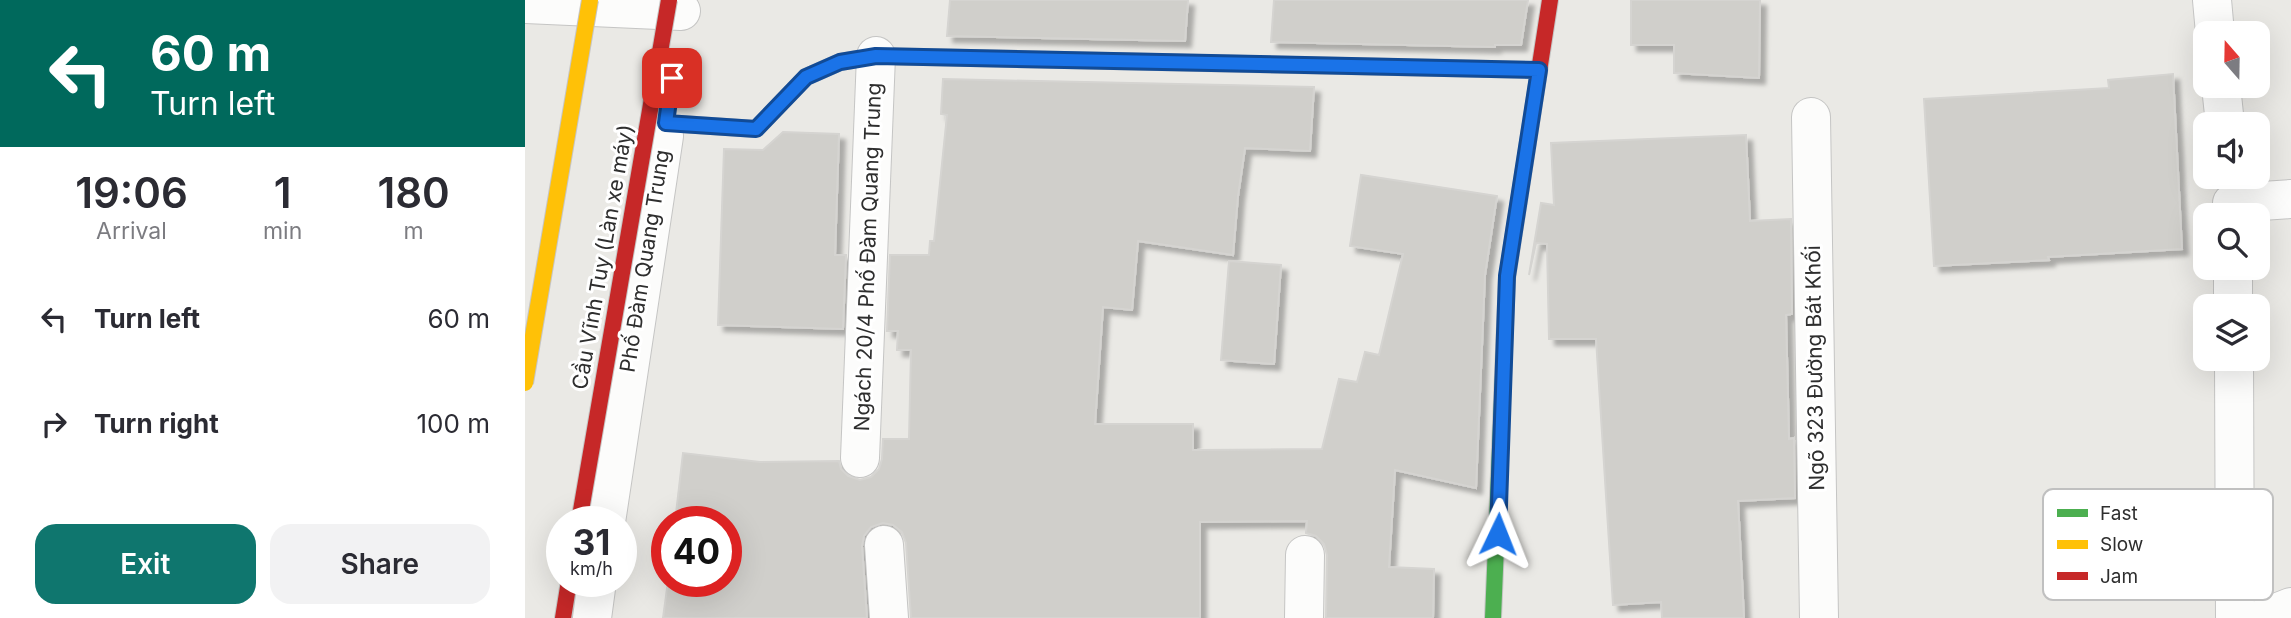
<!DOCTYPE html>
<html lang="en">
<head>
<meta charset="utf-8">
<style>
	:root { --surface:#fff; --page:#f2f2f3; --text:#2b2b33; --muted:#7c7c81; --accent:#0f766e }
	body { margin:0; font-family:Inter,sans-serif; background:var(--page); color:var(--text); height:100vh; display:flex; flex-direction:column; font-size:26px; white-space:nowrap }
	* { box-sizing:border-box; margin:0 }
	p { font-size:23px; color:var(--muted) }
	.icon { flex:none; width:38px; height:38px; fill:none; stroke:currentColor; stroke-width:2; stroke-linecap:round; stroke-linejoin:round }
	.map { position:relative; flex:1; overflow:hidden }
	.side { display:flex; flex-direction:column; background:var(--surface); width:525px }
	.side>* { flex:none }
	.top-card { background:#00695c; color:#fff; overflow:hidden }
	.needle { width:46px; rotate:340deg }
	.fabs { position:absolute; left:1668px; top:21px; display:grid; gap:14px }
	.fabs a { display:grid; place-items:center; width:77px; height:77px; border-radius:14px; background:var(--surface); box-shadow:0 7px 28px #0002; font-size:35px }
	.speed { position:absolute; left:21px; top:506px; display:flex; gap:14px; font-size:35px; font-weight:700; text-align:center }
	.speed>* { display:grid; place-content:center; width:91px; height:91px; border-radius:50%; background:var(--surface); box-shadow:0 7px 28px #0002; line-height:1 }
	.speed small { font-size:18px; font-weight:400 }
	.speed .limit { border:10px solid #d22; background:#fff; color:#111 }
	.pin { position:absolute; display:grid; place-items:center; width:60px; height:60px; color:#fff; margin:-30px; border-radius:14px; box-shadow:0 4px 10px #0006 }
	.me { position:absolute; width:77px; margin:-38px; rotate:2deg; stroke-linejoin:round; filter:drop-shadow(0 0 5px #0008) }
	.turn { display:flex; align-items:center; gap:24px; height:147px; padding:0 35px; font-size:32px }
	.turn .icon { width:91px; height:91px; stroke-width:2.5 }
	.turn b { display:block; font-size:49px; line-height:60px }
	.eta { display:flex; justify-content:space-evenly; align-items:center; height:119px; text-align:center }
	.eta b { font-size:42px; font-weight:600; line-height:49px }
	.primary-button { display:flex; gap:14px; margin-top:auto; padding:14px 35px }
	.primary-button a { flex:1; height:80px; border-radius:21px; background:var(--accent); color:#fff; font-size:28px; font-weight:600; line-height:80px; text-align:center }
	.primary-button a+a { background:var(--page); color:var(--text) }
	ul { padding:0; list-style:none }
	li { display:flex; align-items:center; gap:21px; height:105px; padding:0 35px }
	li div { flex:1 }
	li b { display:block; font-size:26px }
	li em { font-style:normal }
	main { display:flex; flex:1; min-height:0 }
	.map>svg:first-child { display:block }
	.building { fill:#d0cfcb; stroke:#d5d4d1; stroke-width:2; filter:url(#shadow) }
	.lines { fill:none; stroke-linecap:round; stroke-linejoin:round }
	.street-casing { stroke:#c5c5c4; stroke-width:40 }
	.fast-casing { stroke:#c5c5c4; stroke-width:18 }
	.slow-casing { stroke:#c5c5c4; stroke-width:18 }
	.jam-casing { stroke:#c5c5c4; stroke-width:18 }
	.street { stroke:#fcfcfb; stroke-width:38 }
	.fast { stroke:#4caf50; stroke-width:16 }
	.slow { stroke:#ffc107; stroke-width:16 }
	.jam { stroke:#c62828; stroke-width:16 }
	.slow-bridge-casing { stroke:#c6c5c4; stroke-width:18; stroke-linecap:butt }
	.jam-bridge-casing { stroke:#c6c5c4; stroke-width:18; stroke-linecap:butt }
	.slow-bridge { stroke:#ffc107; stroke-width:16 }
	.jam-bridge { stroke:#c62828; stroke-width:16 }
	.route-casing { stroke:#114b97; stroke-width:18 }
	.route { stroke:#1a73e8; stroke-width:12 }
	.labels { text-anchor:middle; stroke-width:6; stroke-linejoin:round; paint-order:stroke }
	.street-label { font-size:21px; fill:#2e2e2e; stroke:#fff }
	.key { fill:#fff; stroke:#c0c0c0; stroke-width:2 }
	.key-label { font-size:19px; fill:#2e2e2e }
</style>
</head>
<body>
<main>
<section class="side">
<div class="top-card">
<div class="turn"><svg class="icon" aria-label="left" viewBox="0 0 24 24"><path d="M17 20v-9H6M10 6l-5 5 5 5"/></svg><div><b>60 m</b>Turn left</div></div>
</div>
<div class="eta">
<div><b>19:06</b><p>Arrival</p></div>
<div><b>1</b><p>min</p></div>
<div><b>180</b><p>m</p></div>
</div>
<ul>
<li><svg class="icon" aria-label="left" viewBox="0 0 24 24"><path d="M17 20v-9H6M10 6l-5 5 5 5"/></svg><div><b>Turn left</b></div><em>60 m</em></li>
<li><svg class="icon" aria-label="right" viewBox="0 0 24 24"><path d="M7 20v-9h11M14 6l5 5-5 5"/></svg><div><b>Turn right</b></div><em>100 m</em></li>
</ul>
<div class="primary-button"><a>Exit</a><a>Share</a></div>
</section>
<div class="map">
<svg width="1766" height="618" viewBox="0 0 1766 618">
	<defs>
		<filter id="shadow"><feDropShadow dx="6" dy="6" stdDeviation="2" flood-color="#0004"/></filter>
	</defs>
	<rect width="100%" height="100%" fill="#eae9e5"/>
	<g class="building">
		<path d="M 425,0 L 663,0 L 660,41 L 422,36 Z"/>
		<path d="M 749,0 L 1003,0 L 996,45 L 970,45 L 970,47 L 746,42 Z"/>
		<path d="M 1106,0 L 1235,0 L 1234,78 L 1149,73 L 1149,45 L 1106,45 Z"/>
		<path d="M 1648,74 L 1657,249 L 1523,257 L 1524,260 L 1409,266 L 1399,99 L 1584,88 L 1583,80 Z"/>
		<path d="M 418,79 L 789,87 L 785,151 L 720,148 L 713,196 L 708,255 L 613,241 L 607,310 L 578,307 L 570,424 L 668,424 L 668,450 L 797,449 L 814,379 L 832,382 L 840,352 L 854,355 L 878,254 L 825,246 L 836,175 L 972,196 L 960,275 L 951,488 L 870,470 L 864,567 L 909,569 L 908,618 L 801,618 L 802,555 L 799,544 L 791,536 L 781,533 L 782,521 L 675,522 L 675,618 L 386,618 L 381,543 L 377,532 L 368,525 L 358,523 L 346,527 L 339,536 L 337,546 L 342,618 L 138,618 L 143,581 L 201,581 L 201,522 L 150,522 L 158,453 L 235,462 L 314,461 L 316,469 L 323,476 L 335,480 L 346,477 L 354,469 L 357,459 L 358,439 L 384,439 L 386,350 L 372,350 L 373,331 L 362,331 L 365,255 L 404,255 L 405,241 L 409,241 L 422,115 L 416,114 Z"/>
		<path d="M 258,132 L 314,134 L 310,255 L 321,255 L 318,329 L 193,325 L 199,149 L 238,150 Z"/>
		<path d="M 1221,135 L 1225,221 L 1266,219 L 1267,314 L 1261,315 L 1264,439 L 1269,438 L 1270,498 L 1213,501 L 1219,618 L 1137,618 L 1136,602 L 1088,605 L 1071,339 L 1024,339 L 1022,244 L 1011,243 L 1004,275 L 1016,203 L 1029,205 L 1026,143 Z"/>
		<path d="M 704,261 L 756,265 L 749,364 L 696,360 Z"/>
	</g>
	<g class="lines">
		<g class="street-casing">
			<g id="street">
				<path d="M 1687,0 L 1690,33"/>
				<path d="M 0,4 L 156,11"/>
				<path d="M 1696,86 L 1700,124"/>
				<path d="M 1286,117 L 1294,618"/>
				<path d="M 1707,203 L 1766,199"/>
				<path d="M 1708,268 L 1708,306"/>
				<path d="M 1709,359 L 1710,618"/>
				<path d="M 335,458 L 351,56"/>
				<path d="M 81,522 L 139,136"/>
				<path d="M 359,545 L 364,618"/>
				<path d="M 67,618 L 72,581"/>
				<path d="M 779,618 L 780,555"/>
				<path d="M 1738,618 L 1766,607"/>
			</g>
		</g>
		<g class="fast-casing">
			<g id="fast">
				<path d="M 820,66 L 1014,70"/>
				<path d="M 141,123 L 231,129 L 281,77 L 315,62 L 351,56 L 539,60"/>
				<path d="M 968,618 L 982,278"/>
			</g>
		</g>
		<g class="slow-casing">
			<path id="slow" d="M 539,60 L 820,66"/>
		</g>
		<g class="jam-casing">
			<g id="jam">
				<path d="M 982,278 L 1025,0"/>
				<path d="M 38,618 L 44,581"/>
			</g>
		</g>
		<use href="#street" class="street"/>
		<use href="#fast" class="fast"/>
		<use href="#slow" class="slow"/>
		<use href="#jam" class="jam"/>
		<g class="slow-bridge-casing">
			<path id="slow-bridge" d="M 0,383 L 65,0"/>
		</g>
		<g class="jam-bridge-casing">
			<path id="jam-bridge" d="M 54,522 L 144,0"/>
		</g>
		<use href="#slow-bridge" class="slow-bridge"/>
		<use href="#jam-bridge" class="jam-bridge"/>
	</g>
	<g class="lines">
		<g class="route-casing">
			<path id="route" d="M 147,78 L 141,123 L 231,129 L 281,77 L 315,62 L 351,56 L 1014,70 L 982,276 L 973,534"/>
		</g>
		<use href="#route" class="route"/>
	</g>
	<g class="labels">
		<g class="street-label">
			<text transform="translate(78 257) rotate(-80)" y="7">Cầu Vĩnh Tuy (Làn xe máy)</text>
			<text transform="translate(343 257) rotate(-88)" y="7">Ngách 20/4 Phố Đàm Quang Trung</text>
			<text transform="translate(120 261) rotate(-81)" y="7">Phố Đàm Quang Trung</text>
			<text transform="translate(1290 368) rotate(-91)" y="7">Ngõ 323 Đường Bát Khối</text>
		</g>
	</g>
	<rect x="1518" y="489" width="230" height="111" rx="10" class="key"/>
	<rect x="1532" y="509" width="31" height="8" fill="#4caf50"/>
	<rect x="1532" y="540" width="31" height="9" fill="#ffc107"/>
	<rect x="1532" y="572" width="31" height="8" fill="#c62828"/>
	<g class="key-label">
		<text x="1575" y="520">Fast</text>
		<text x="1575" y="551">Slow</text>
		<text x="1575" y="583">Jam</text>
	</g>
</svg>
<div class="fabs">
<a><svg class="needle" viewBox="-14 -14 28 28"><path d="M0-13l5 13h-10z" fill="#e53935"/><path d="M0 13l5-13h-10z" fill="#7c7c81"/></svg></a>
<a><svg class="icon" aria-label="sound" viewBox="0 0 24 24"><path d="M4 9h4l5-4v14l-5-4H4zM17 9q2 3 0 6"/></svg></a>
<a><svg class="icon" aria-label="search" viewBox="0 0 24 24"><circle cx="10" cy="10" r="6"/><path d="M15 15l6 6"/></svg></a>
<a><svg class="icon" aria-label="layers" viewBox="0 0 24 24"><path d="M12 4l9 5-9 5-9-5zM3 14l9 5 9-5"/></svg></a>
</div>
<div class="speed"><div>31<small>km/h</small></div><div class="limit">40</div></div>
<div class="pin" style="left:147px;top:78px;background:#d93025"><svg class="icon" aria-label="arrive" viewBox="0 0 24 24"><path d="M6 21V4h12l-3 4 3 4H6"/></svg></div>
<svg class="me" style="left:973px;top:534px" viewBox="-20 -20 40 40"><path d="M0-17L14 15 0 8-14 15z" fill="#1a73e8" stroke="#fff" stroke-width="4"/></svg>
</div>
</main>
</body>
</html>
